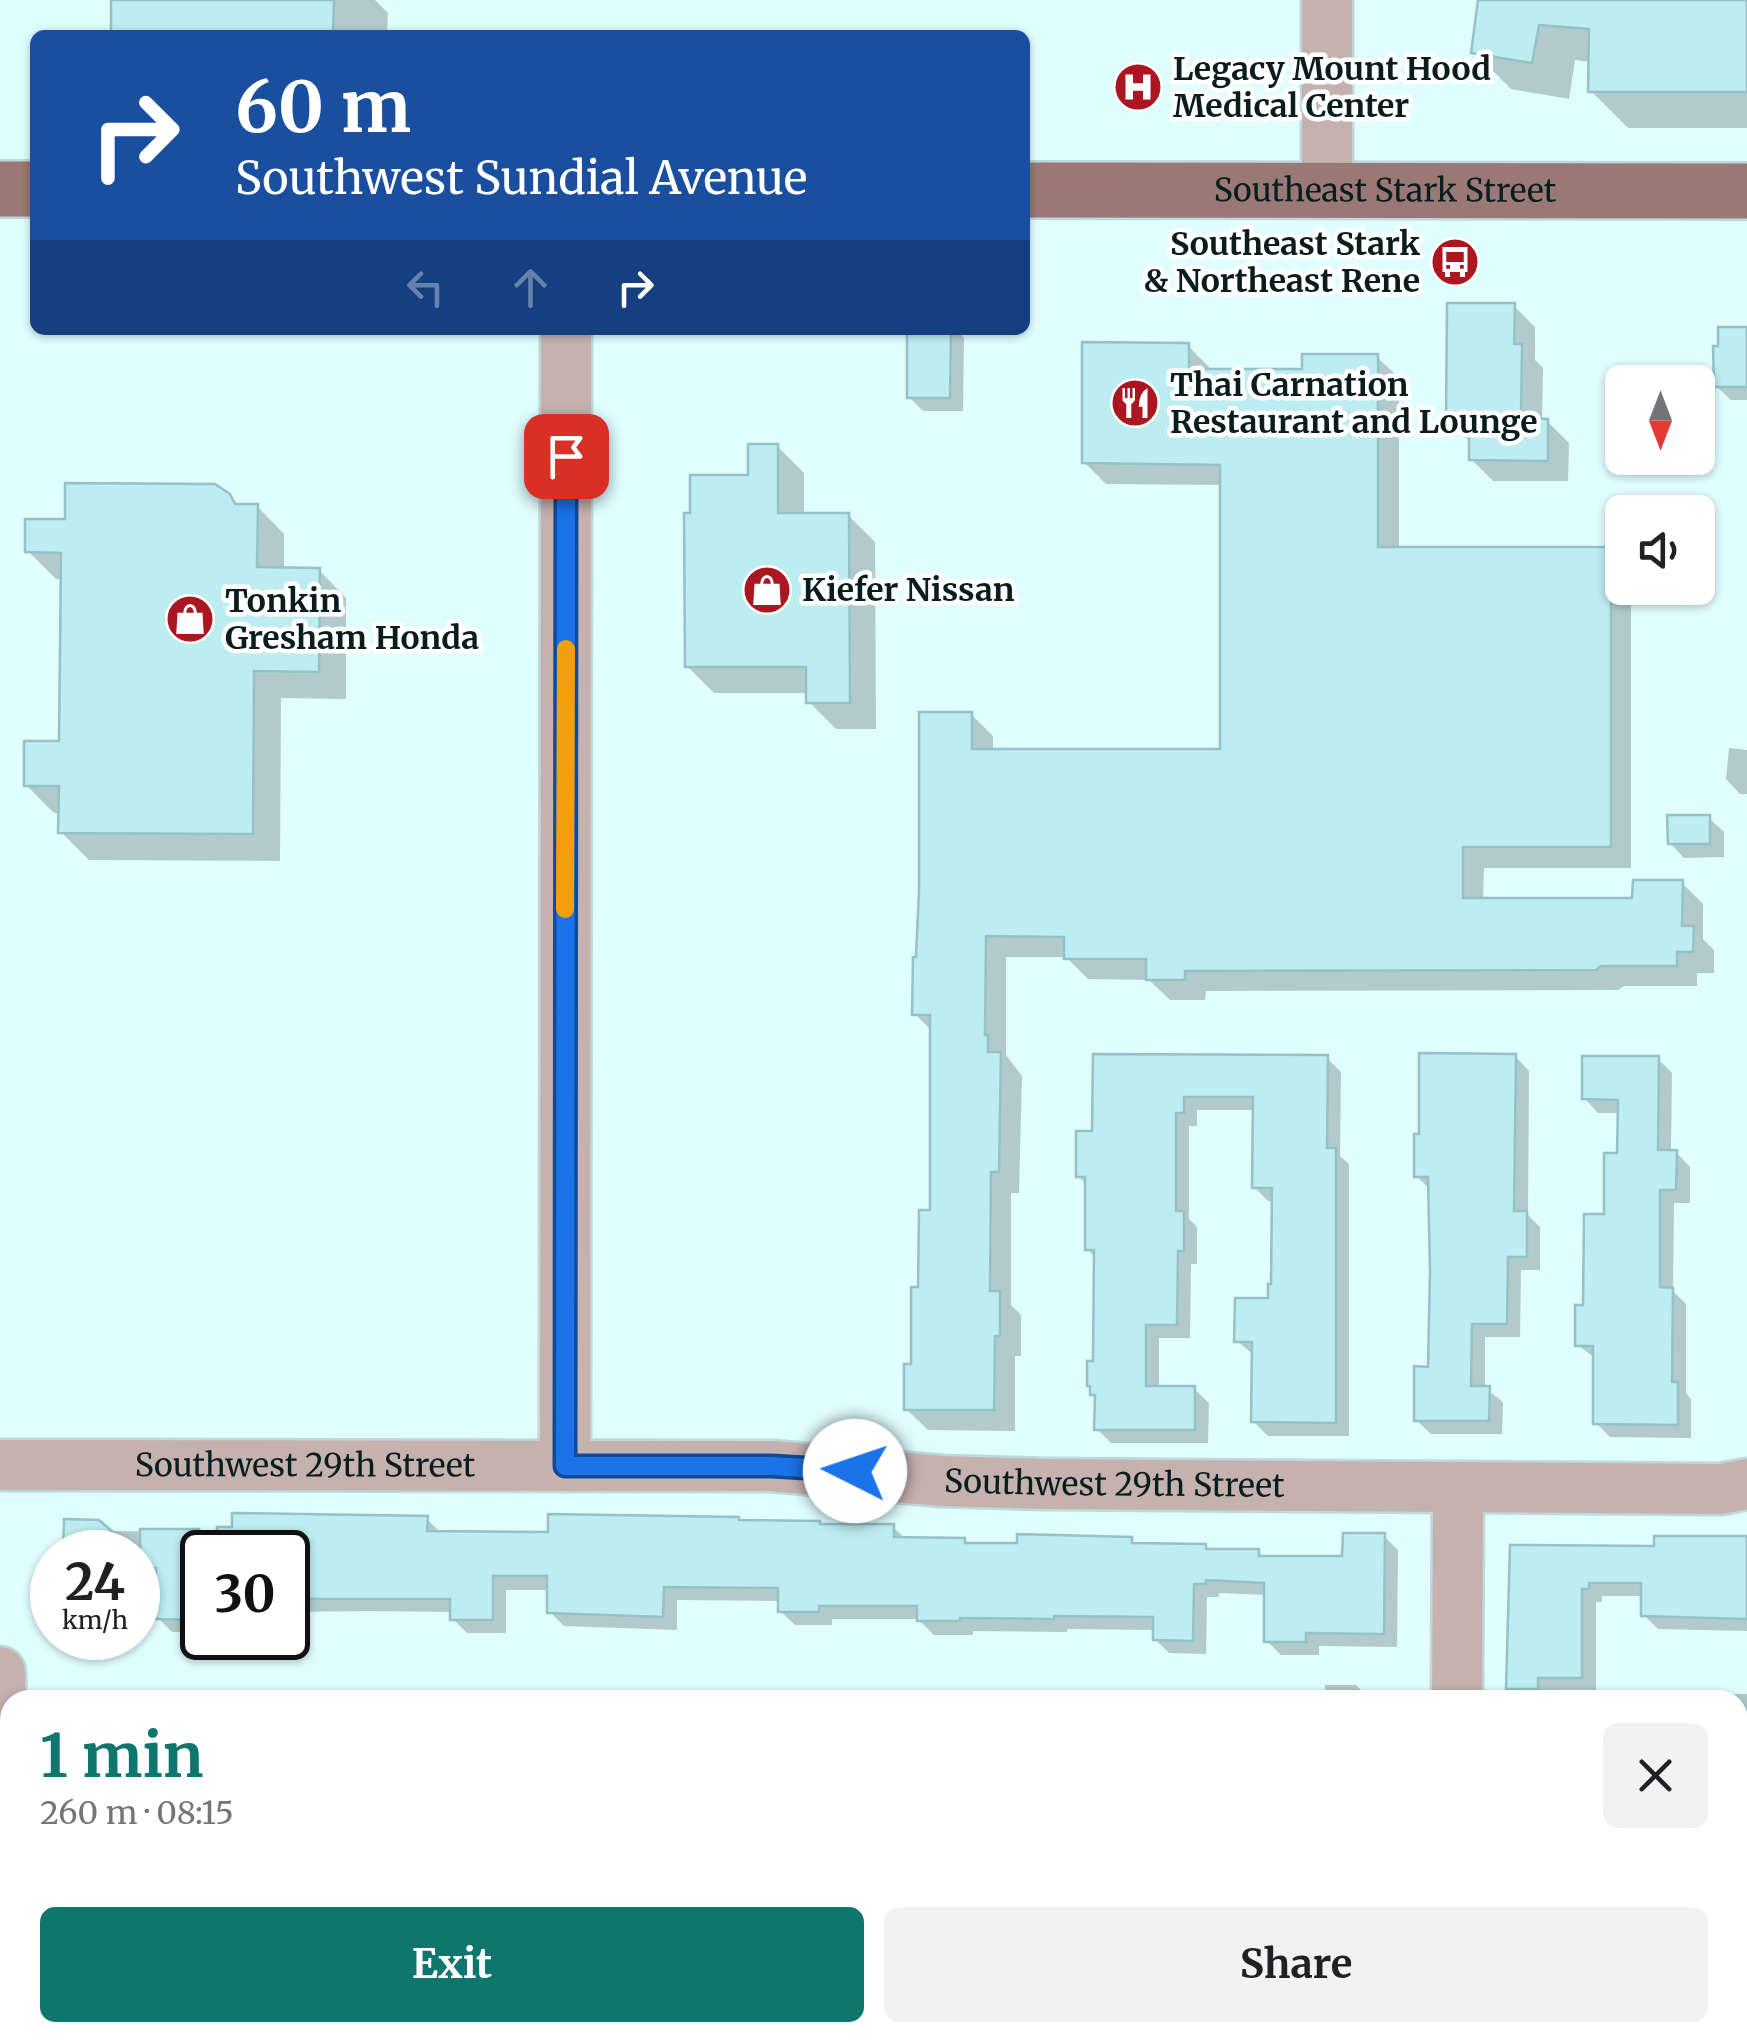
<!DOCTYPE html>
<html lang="en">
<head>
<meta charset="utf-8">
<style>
	:root { --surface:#fff; --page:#f2f2f2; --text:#202124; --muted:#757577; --accent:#0f766e }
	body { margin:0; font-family:Merriweather,serif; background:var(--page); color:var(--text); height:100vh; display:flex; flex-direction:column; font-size:38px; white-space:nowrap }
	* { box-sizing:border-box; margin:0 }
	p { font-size:32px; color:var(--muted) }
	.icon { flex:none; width:55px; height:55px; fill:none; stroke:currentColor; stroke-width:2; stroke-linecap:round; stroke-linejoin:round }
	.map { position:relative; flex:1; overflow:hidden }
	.sheet { position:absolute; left:0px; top:1690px; width:1748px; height:352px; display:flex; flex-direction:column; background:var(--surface); border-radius:30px 30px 0 0; box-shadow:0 2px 8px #0004 }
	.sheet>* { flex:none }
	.guide { position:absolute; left:30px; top:30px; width:1000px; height:305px; border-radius:15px; box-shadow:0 2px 8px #0004; background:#1a4fa0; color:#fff; overflow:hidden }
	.needle { width:65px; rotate:180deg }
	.fabs { position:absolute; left:1605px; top:365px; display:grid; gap:20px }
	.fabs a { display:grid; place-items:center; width:110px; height:110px; border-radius:15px; background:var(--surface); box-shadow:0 2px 8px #0004; font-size:50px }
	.speed { position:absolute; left:30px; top:1530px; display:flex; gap:20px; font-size:50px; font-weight:700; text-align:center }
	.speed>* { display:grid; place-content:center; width:130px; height:130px; border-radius:50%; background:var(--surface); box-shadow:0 2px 8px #0004; line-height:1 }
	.speed small { font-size:25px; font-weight:400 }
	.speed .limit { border:5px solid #111; border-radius:15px; background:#fff; color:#111 }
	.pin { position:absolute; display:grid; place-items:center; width:85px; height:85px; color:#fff; margin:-42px; border-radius:20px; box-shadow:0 5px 15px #0006 }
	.me { position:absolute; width:110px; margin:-55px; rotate:274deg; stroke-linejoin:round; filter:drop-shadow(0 0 8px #0008) }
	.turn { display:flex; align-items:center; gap:35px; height:210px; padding:0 40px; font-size:45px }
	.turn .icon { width:130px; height:130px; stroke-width:2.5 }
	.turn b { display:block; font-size:70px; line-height:85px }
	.lanes { display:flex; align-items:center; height:95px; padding:0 40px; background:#0003; justify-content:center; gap:50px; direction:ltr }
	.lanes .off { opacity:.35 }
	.round { display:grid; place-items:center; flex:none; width:105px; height:105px; border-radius:15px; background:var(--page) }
	.head { display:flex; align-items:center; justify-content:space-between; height:170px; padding:0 40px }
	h1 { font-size:60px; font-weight:700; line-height:75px; color:var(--accent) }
	.cta { display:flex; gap:20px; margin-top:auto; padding:20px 40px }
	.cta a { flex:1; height:115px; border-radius:15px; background:var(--accent); color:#fff; font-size:40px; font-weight:700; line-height:115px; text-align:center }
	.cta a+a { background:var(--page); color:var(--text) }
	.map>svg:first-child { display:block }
	.shadow { fill:#0003 }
	.building { fill:#bdedf1; stroke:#94c2c6; stroke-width:2.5 }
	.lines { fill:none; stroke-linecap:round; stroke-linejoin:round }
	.minor-casing { stroke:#bed9db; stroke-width:55 }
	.major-casing { stroke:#bed9db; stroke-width:60 }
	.minor { stroke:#c5b2af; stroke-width:50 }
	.major { stroke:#997875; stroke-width:55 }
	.route-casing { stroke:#114b97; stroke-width:25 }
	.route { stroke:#1a73e8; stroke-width:18 }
	.slow { stroke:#f59e0b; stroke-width:18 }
	.labels { text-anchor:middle; stroke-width:9; stroke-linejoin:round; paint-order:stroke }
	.poi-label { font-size:32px; font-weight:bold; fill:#0a1d1e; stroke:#fff; text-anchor:start }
	.street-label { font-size:32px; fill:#0a1d1e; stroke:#fff }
</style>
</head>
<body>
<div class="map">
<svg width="1747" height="2042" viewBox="0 0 1747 2042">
	<rect width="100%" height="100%" fill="#e0fdff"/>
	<g class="shadow">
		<path d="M 113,0 L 375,0 L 388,13 L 387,34 L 114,35 Z"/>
		<path d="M 1483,0 L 1747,0 L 1747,128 L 1628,128 L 1591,91 L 1591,62 L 1575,60 L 1569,99 L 1511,89 L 1474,52 Z"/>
		<path d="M 1514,306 L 1535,327 L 1535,360 L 1543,368 L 1542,421 L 1547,421 L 1569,443 L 1568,481 L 1493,481 L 1471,459 L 1471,443 L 1448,420 Z"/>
		<path d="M 910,330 L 957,330 L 964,338 L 963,411 L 923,411 L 909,397 Z"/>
		<path d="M 1747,330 L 1747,400 L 1731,400 L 1716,386 Z"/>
		<path d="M 1188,346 L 1209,367 L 1209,372 L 1304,372 L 1377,357 L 1399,378 L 1399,549 L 1610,549 L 1622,562 L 1622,588 L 1631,588 L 1631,868 L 1484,868 L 1483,900 L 1635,901 L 1682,883 L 1703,904 L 1703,939 L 1714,950 L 1714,973 L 1697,973 L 1697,986 L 1624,986 L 1618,990 L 1206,991 L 1205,1000 L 1170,1000 L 1149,980 L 1088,979 L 1066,957 L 1006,957 L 1006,1055 L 1022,1076 L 1019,1193 L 1011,1193 L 1011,1305 L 1021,1315 L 1021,1356 L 1015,1356 L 1015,1431 L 928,1430 L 906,1409 L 932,1213 L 932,1031 L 915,1014 L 919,959 L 971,714 L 993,736 L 993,751 L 1222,751 L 1222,485 L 1106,484 L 1084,462 Z"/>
		<path d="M 777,446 L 804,473 L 804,516 L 848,515 L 875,542 L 876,729 L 836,729 L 809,702 L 808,693 L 714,693 L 687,666 L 750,478 Z"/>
		<path d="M 229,496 L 240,506 L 257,506 L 284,534 L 284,570 L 319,570 L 346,598 L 346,699 L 281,698 L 280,861 L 89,860 L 61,832 L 61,813 L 54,813 L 26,785 L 62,744 L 63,579 L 56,579 L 28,551 L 67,521 Z"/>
		<path d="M 1729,748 L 1747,750 L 1747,794 L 1740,794 L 1726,779 Z"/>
		<path d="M 1709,818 L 1724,832 L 1724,857 L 1684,858 L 1670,843 Z"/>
		<path d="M 1515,1056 L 1529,1071 L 1528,1215 L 1540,1227 L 1540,1270 L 1521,1270 L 1520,1337 L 1485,1337 L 1485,1388 L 1503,1402 L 1502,1434 L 1431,1434 L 1416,1420 L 1431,1369 L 1431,1190 L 1416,1176 Z"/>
		<path d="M 1095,1057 L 1327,1058 L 1341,1072 L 1340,1156 L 1349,1164 L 1349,1436 L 1268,1436 L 1253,1421 L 1254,1355 L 1237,1341 L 1270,1301 L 1273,1287 L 1274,1201 L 1268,1201 L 1254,1187 L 1255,1110 L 1197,1110 L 1197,1126 L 1189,1126 L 1189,1219 L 1197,1227 L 1197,1264 L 1191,1264 L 1190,1338 L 1159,1338 L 1159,1388 L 1194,1389 L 1209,1403 L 1208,1443 L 1111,1443 L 1097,1429 L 1097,1399 L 1092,1394 L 1097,1259 L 1087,1249 L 1088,1186 L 1078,1176 L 1095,1134 Z"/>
		<path d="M 1658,1059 L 1672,1073 L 1671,1152 L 1676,1152 L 1690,1167 L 1690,1203 L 1674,1203 L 1673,1291 L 1686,1304 L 1686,1393 L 1691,1399 L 1691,1438 L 1610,1437 L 1596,1423 L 1596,1359 L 1578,1345 L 1619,1156 L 1620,1113 L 1598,1113 L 1584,1098 Z"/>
		<path d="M 427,1519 L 441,1533 L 550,1534 L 738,1519 L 742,1523 L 822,1527 L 893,1527 L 906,1539 L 963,1540 L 969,1546 L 1131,1540 L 1138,1546 L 1258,1552 L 1265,1558 L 1345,1558 L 1384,1536 L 1398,1550 L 1397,1647 L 1319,1646 L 1319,1655 L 1281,1655 L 1267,1641 L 1267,1595 L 1219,1593 L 1219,1597 L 1207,1597 L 1206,1654 L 1169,1653 L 1155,1639 L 1155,1630 L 1067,1629 L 1067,1632 L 973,1631 L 973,1635 L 934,1635 L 918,1619 L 832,1619 L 832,1625 L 795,1625 L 780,1611 L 781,1601 L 677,1600 L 677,1630 L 564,1626 L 550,1612 L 550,1590 L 506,1590 L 506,1633 L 467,1633 L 453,1619 L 453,1612 L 367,1611 L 292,1612 L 292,1631 L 288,1631 L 288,1552 L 202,1552 L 202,1632 L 172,1632 L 158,1618 L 158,1591 L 138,1591 L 138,1552 L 66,1552 L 66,1522 L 108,1531 L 217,1532 Z"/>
		<path d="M 1747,1539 L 1747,1631 L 1658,1629 L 1644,1615 L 1644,1596 L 1602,1596 L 1602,1602 L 1596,1602 L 1596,1692 L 1566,1692 L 1566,1700 L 1510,1700 L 1512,1548 L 1657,1549 Z"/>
		<path d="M 1325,1685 L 1356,1685 L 1371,1700 L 1325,1700 Z"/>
		<path d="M 1717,1694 L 1747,1694 L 1747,1785 L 1738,1785 L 1738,1700 L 1717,1700 Z"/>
		<path d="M 422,2032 L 797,2032 L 800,2042 L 384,2042 Z"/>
		<path d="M 1293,2032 L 1348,2032 L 1348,2042 L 1292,2042 Z"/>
	</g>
	<g class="building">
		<path d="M 111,0 L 334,0 L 333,33 L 111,35 Z"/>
		<path d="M 1478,0 L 1747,0 L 1747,92 L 1588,92 L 1589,29 L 1539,25 L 1532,63 L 1471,53 Z"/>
		<path d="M 1447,303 L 1515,303 L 1514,344 L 1522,344 L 1521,418 L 1548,419 L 1548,461 L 1469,460 L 1469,421 L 1446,421 Z"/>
		<path d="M 1718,327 L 1747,327 L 1747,387 L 1714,387 L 1713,346 L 1718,346 Z"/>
		<path d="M 907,330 L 951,330 L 950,398 L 907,398 Z"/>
		<path d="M 1082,342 L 1189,343 L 1189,369 L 1302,369 L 1302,354 L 1378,354 L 1378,547 L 1611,547 L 1611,847 L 1463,847 L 1463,898 L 1632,898 L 1633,880 L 1683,880 L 1682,926 L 1694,926 L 1693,952 L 1677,952 L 1677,966 L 1601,966 L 1596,970 L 1185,971 L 1185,980 L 1146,980 L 1146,959 L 1064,959 L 1064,937 L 986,936 L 985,1035 L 988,1035 L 988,1052 L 1001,1052 L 999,1172 L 991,1172 L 990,1291 L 1000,1291 L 1000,1336 L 995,1336 L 994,1410 L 904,1410 L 904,1364 L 911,1364 L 911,1287 L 918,1287 L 919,1210 L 930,1210 L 930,1015 L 912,1015 L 913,957 L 916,957 L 919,891 L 919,712 L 972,712 L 972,749 L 1220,749 L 1220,465 L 1082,463 Z"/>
		<path d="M 748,444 L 778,444 L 778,513 L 849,513 L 850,703 L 806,703 L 806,667 L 685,667 L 684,513 L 690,513 L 690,475 L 748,475 Z"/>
		<path d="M 65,483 L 215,484 L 230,494 L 235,504 L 258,504 L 257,567 L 320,568 L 319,672 L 254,671 L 253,834 L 58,833 L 59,786 L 24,786 L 24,741 L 59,741 L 61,553 L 25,552 L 25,519 L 65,519 Z"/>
		<path d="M 1667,815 L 1710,815 L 1710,844 L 1668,844 Z"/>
		<path d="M 1419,1053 L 1516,1054 L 1514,1211 L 1527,1211 L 1527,1257 L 1508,1257 L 1507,1324 L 1472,1324 L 1471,1386 L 1490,1386 L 1489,1421 L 1414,1421 L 1414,1366 L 1428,1367 L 1430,1271 L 1428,1177 L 1414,1177 L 1414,1134 L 1419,1134 Z"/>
		<path d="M 1093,1054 L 1328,1055 L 1327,1148 L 1336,1148 L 1336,1423 L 1251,1422 L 1252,1342 L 1234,1342 L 1235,1298 L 1268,1298 L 1268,1284 L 1271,1284 L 1272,1188 L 1252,1188 L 1253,1097 L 1184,1097 L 1184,1113 L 1176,1113 L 1176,1211 L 1184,1211 L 1184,1251 L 1178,1251 L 1177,1325 L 1146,1325 L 1146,1386 L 1195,1386 L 1195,1430 L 1094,1430 L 1095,1395 L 1090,1395 L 1090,1386 L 1087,1386 L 1087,1361 L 1093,1361 L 1094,1250 L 1085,1250 L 1085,1177 L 1076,1177 L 1076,1131 L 1092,1131 Z"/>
		<path d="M 1582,1056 L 1659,1056 L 1658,1150 L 1677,1150 L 1676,1190 L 1660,1190 L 1660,1287 L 1673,1288 L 1672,1382 L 1678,1382 L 1678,1425 L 1593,1424 L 1593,1346 L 1575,1346 L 1575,1305 L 1583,1305 L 1584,1214 L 1604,1214 L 1604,1153 L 1617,1153 L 1618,1100 L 1582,1099 Z"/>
		<path d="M 232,1513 L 428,1516 L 427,1531 L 548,1532 L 548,1514 L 739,1517 L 739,1520 L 820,1521 L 820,1524 L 894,1524 L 894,1537 L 965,1538 L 965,1543 L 1017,1543 L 1017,1534 L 1132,1537 L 1132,1543 L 1206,1544 L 1206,1549 L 1259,1549 L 1259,1556 L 1342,1556 L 1343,1533 L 1385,1533 L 1384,1634 L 1306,1633 L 1306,1642 L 1264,1642 L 1264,1583 L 1206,1580 L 1206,1584 L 1194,1584 L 1193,1641 L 1153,1640 L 1153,1617 L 1054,1616 L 1054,1619 L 960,1618 L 960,1621 L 917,1621 L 917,1606 L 819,1606 L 819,1612 L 778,1612 L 778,1588 L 664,1587 L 663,1617 L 547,1613 L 547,1576 L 493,1576 L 493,1620 L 450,1620 L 450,1599 L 299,1599 L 299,1552 L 217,1552 L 217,1527 L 232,1527 Z"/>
		<path d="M 64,1519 L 99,1520 L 136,1552 L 63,1552 Z"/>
		<path d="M 140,1529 L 199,1529 L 198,1620 L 155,1619 L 156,1568 L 140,1566 Z"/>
		<path d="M 1654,1536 L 1747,1536 L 1747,1619 L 1641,1616 L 1641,1583 L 1589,1583 L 1589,1589 L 1582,1589 L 1582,1678 L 1538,1678 L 1538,1689 L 1506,1689 L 1510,1545 L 1654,1546 Z"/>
	</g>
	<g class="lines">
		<g class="minor-casing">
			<g id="minor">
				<path d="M 1327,0 L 1327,191"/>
				<path id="s1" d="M 0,1465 L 772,1466 L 942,1481 L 1046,1484 L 1721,1489 L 1747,1484"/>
				<path d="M 565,1466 L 566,330"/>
				<path d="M 0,1672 L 3,1825 L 10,1894"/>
				<path d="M 1457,1700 L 1458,1487"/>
				<path d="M 46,2032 L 49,2042"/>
				<path d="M 1457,2042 L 1457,2032"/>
			</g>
		</g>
		<g class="major-casing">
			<g id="major">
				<path d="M 0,189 L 35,189"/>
				<path id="s2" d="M 1025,190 L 1747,191"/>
			</g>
		</g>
		<use href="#minor" class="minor"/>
		<use href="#major" class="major"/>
	</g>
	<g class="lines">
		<g class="route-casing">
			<path id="route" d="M 566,456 L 565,1466 L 772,1466 L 855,1471"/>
		</g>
		<use href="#route" class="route"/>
		<path class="slow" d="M 565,909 L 566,649"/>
	</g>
	<defs>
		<g id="hospital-disc" transform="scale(2.5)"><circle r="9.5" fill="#ab1620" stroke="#fff"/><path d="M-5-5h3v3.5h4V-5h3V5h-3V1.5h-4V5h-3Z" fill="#fff"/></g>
		<g id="bus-disc" transform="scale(2.5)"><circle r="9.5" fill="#ab1620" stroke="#fff"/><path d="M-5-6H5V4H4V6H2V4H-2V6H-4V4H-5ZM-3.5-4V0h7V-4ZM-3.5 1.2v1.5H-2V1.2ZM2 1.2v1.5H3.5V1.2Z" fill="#fff"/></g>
		<g id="restaurant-disc" transform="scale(2.5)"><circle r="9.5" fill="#ab1620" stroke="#fff"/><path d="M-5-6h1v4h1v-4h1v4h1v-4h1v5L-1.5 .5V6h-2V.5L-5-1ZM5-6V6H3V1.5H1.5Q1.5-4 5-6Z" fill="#fff"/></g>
		<g id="shop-disc" transform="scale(2.5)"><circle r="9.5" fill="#ab1620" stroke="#fff"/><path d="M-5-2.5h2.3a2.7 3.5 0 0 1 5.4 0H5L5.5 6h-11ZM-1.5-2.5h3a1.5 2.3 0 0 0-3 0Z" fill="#fff"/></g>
	</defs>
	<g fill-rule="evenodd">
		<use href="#hospital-disc" x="1138" y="87"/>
		<use href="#bus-disc" x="1455" y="262"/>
		<use href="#restaurant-disc" x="1135" y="403"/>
		<use href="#shop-disc" x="767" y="590"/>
		<use href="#shop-disc" x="190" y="619"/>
	</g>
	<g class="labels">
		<g class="poi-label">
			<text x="1173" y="80">Legacy Mount Hood<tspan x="1173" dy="37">Medical Center</tspan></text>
			<text x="1420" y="255" text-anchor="end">Southeast Stark<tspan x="1420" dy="37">&amp; Northeast Rene</tspan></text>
			<text x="1170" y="396">Thai Carnation<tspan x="1170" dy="37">Restaurant and Lounge</tspan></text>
			<text x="802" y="601">Kiefer Nissan</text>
			<text x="225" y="612">Tonkin<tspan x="225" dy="37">Gresham Honda</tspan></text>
		</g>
		<g class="street-label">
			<text dy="11" stroke="none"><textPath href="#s2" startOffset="360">Southeast Stark Street</textPath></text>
			<text dy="11" stroke="none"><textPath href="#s1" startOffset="305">Southwest 29th Street</textPath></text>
			<text dy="11" stroke="none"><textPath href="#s1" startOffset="1115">Southwest 29th Street</textPath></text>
		</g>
	</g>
</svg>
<div class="fabs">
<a><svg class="needle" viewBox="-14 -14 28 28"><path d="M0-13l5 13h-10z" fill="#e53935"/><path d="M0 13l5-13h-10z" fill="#757577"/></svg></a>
<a><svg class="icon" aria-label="sound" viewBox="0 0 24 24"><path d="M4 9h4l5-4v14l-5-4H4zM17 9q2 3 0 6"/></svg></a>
</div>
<div class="speed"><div>24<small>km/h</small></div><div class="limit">30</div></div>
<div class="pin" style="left:566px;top:456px;background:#d93025"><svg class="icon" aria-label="arrive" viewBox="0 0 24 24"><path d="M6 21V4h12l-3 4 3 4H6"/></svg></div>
<svg class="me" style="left:855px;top:1471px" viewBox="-20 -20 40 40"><circle r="19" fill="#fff"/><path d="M0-13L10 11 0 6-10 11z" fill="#1a73e8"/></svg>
<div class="guide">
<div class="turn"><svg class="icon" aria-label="right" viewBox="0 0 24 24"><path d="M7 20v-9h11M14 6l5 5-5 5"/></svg><div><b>60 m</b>Southwest Sundial Avenue</div></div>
<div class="lanes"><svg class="icon off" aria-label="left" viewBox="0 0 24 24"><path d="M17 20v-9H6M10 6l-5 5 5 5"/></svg><svg class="icon off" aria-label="ahead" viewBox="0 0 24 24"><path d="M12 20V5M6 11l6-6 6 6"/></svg><svg class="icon" aria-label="right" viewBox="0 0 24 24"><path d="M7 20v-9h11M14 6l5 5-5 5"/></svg></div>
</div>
<section class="sheet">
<div class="head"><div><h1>1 min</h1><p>260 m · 08:15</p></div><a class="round"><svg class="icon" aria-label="close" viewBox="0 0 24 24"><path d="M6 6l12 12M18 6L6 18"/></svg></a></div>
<div class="cta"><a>Exit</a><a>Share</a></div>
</section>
</div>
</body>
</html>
